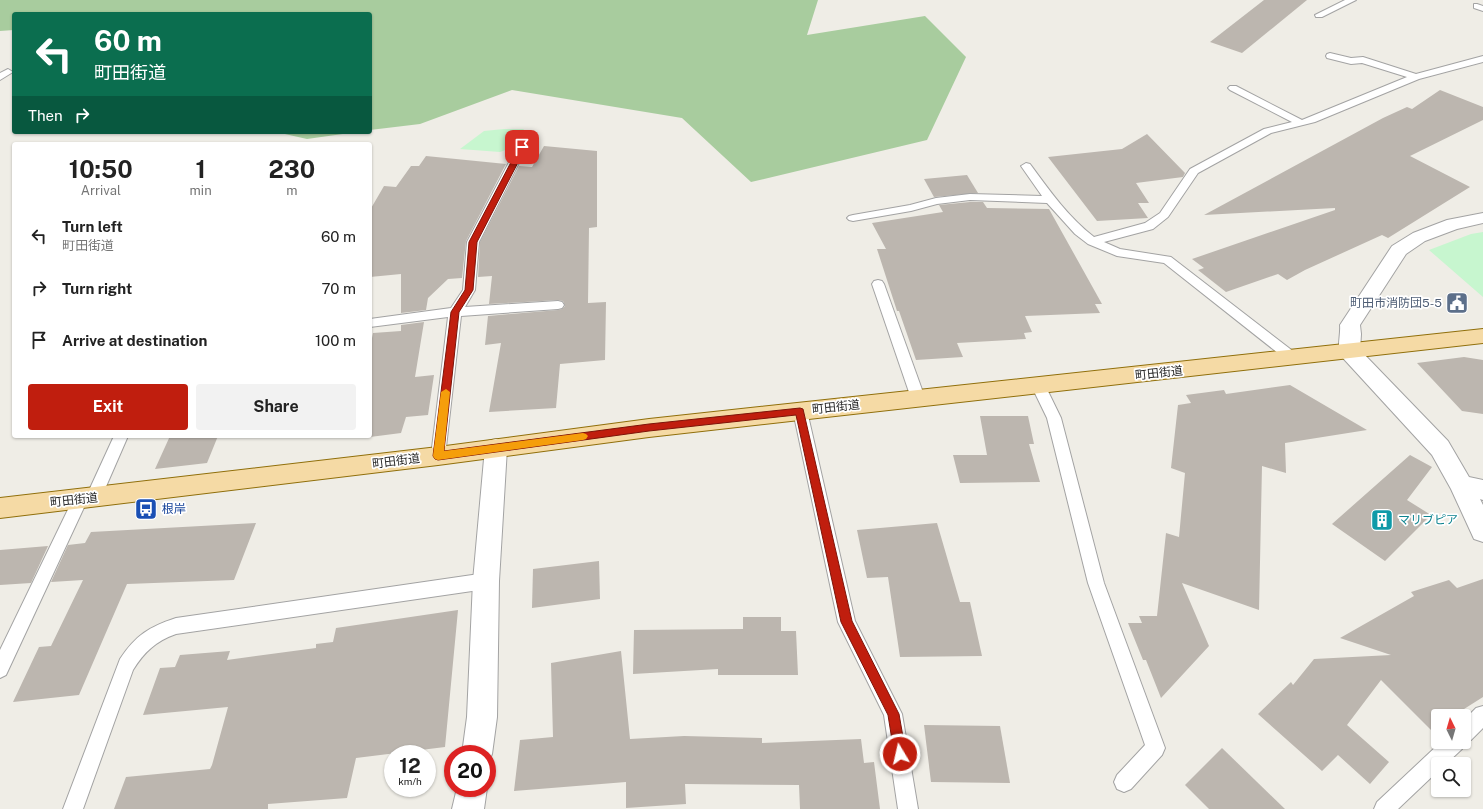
<!DOCTYPE html>
<html lang="en">
<head>
<meta charset="utf-8">
<style>
	:root { --surface:#fff; --page:#f2f2f2; --text:#222; --muted:#767676; --accent:#c01e0e }
	body { margin:0; font-family:"Public Sans","Noto Sans JP",sans-serif; background:var(--page); color:var(--text); height:100vh; display:flex; flex-direction:column; font-size:15px; white-space:nowrap }
	* { box-sizing:border-box; margin:0 }
	p { font-size:13px; color:var(--muted) }
	.icon { flex:none; width:22px; height:22px; fill:none; stroke:currentColor; stroke-width:2; stroke-linecap:round; stroke-linejoin:round }
	.map { position:relative; flex:1; overflow:hidden }
	.panel { position:absolute; left:12px; top:142px; width:360px; height:296px; display:flex; flex-direction:column; background:var(--surface); border-radius:4px; box-shadow:0 1px 3px #0004 }
	.panel>* { flex:none }
	.banner { position:absolute; left:12px; top:12px; width:360px; height:122px; border-radius:4px; box-shadow:0 1px 3px #0004; background:#0b6e4f; color:#fff; overflow:hidden }
	.needle { width:26px; rotate:355deg }
	.fabs { position:absolute; left:1431px; top:709px; display:grid; gap:8px }
	.fabs a { display:grid; place-items:center; width:40px; height:40px; border-radius:4px; background:var(--surface); box-shadow:0 1px 3px #0004; font-size:20px }
	.speed { position:absolute; left:384px; top:745px; display:flex; gap:8px; font-size:20px; font-weight:700; text-align:center }
	.speed>* { display:grid; place-content:center; width:52px; height:52px; border-radius:50%; background:var(--surface); box-shadow:0 1px 3px #0004; line-height:1 }
	.speed small { font-size:10px; font-weight:400 }
	.speed .limit { border:6px solid #d22; background:#fff; color:#111 }
	.pin { position:absolute; display:grid; place-items:center; width:34px; height:34px; color:#fff; margin:-17px; border-radius:8px; box-shadow:0 2px 6px #0006 }
	.me { position:absolute; width:44px; margin:-22px; rotate:351deg; stroke-linejoin:round; filter:drop-shadow(0 0 3px #0008) }
	.turn { display:flex; align-items:center; gap:14px; height:84px; padding:0 16px; font-size:18px }
	.turn .icon { width:52px; height:52px; stroke-width:2.5 }
	.turn b { display:block; font-size:28px; line-height:34px }
	.then { display:flex; align-items:center; height:38px; padding:0 16px; background:#0003; gap:8px; font-size:15px }
	.eta { display:flex; justify-content:space-evenly; align-items:center; height:68px; text-align:center }
	.eta b { font-size:24px; font-weight:700; line-height:28px }
	.cta { display:flex; gap:8px; margin-top:auto; padding:8px 16px }
	.cta a { flex:1; height:46px; border-radius:4px; background:var(--accent); color:#fff; font-size:16px; font-weight:700; line-height:46px; text-align:center }
	.cta a+a { background:var(--page); color:var(--text) }
	ul { padding:0; list-style:none }
	li { display:flex; align-items:center; gap:12px; height:52px; padding:0 16px }
	li div { flex:1 }
	li b { display:block; font-size:15px }
	li em { font-style:normal }
	.map>svg:first-child { display:block }
	.forest { fill:#a8cc9e }
	.park { fill:#c7f6cf }
	.building { fill:#bcb6af }
	.lines { fill:none; stroke-linecap:round; stroke-linejoin:round }
	.lane-casing { stroke:#a3a3a3; stroke-width:2 }
	.street-casing { stroke:#a3a3a3; stroke-width:2 }
	.primary-casing { stroke:#906f0b; stroke-width:2 }
	.lane { fill:#fff; fill-rule:evenodd }
	.street { fill:#fff; fill-rule:evenodd }
	.primary { fill:#f5daa5; fill-rule:evenodd }
	.route { fill:#c01e0e; stroke:#7d1409 }
	.slow { fill:#f59e0b }
	.labels { text-anchor:middle; stroke-width:3.5; stroke-linejoin:round; paint-order:stroke }
	.service-label { font-size:12px; fill:#4e5e75; stroke:#fff; text-anchor:end }
	.street-label { font-size:12px; fill:#1f1f1f; stroke:#fff }
	.transit-label { font-size:12px; fill:#164399; stroke:#fff; text-anchor:start }
	.culture-label { font-size:12px; fill:#0d838f; stroke:#fff; text-anchor:start }
</style>
</head>
<body>
<div class="map">
<svg width="1483" height="809" viewBox="0 0 1483 809">
	<rect width="100%" height="100%" fill="#efede6"/>
	<g class="forest">
		<path d="M 0,0 L 818,0 L 807,35 L 925,16 L 966,57 L 927,140 L 751,182 L 682,118 L 512,90 L 420,124 L 370,130 L 370,14 L 14,14 L 14,30 L 0,31 Z"/>
		<path d="M 276,132 L 357,132 L 307,139 Z"/>
	</g>
	<g class="park">
		<path d="M 504,129 L 524,129 L 513,147 L 500,152 L 460,149 L 484,131 Z"/>
		<path d="M 1483,232 L 1483,297 L 1429,250 L 1471,234 Z"/>
	</g>
	<g class="building">
		<path d="M 1264,0 L 1307,0 L 1242,53 L 1210,42 Z"/>
		<path d="M 1440,90 L 1483,107 L 1483,120 L 1410,156 L 1470,187 L 1388,238 L 1382,235 L 1305,270 L 1287,280 L 1278,274 L 1226,292 L 1198,270 L 1204,268 L 1192,259 L 1335,210 L 1335,208 L 1204,215 L 1383,118 L 1407,107 L 1412,109 Z"/>
		<path d="M 1147,134 L 1185,173 L 1183,177 L 1136,183 L 1149,203 L 1138,203 L 1148,218 L 1097,221 L 1048,157 L 1122,149 Z"/>
		<path d="M 544,146 L 597,151 L 597,227 L 589,228 L 588,303 L 606,302 L 605,360 L 560,364 L 556,408 L 489,412 L 501,343 L 485,345 L 488,316 L 558,310 L 562,309 L 565,306 L 563,301 L 558,300 L 489,304 L 492,276 L 478,277 L 480,242 L 519,166 L 532,167 Z"/>
		<path d="M 426,156 L 506,164 L 466,241 L 462,278 L 448,279 L 428,298 L 426,310 L 401,313 L 401,274 L 370,277 L 370,210 L 384,186 L 396,187 L 411,166 L 419,166 Z"/>
		<path d="M 967,175 L 978,193 L 934,197 L 924,179 Z"/>
		<path d="M 970,202 L 983,202 L 987,208 L 1049,209 L 1102,304 L 1095,304 L 1100,313 L 1025,316 L 1032,332 L 1024,333 L 1026,339 L 957,343 L 963,357 L 916,360 L 899,311 L 897,311 L 877,249 L 886,249 L 872,223 L 943,212 L 939,205 Z"/>
		<path d="M 424,322 L 415,377 L 434,375 L 428,415 L 406,417 L 401,433 L 370,437 L 370,348 L 373,333 L 401,331 L 401,325 Z"/>
		<path d="M 1464,357 L 1483,360 L 1483,414 L 1462,411 L 1417,363 Z"/>
		<path d="M 1290,385 L 1367,430 L 1285,443 L 1286,473 L 1262,466 L 1259,610 L 1182,583 L 1209,646 L 1161,698 L 1146,660 L 1143,660 L 1128,623 L 1142,623 L 1139,616 L 1157,616 L 1166,533 L 1179,537 L 1185,473 L 1171,468 L 1178,405 L 1191,403 L 1186,395 L 1224,390 L 1226,394 Z"/>
		<path d="M 980,416 L 1028,416 L 1034,444 L 1029,444 L 1040,482 L 960,483 L 953,455 L 987,455 Z"/>
		<path d="M 170,436 L 218,436 L 207,463 L 155,469 Z"/>
		<path d="M 1410,455 L 1432,467 L 1407,500 L 1431,515 L 1385,561 L 1332,524 Z"/>
		<path d="M 256,523 L 234,580 L 127,584 L 79,695 L 13,702 L 39,647 L 51,646 L 83,580 L 51,582 L 68,545 L 85,543 L 91,532 Z"/>
		<path d="M 937,523 L 960,602 L 970,602 L 982,656 L 900,657 L 888,577 L 867,578 L 857,530 Z"/>
		<path d="M 48,546 L 31,583 L 0,585 L 0,550 Z"/>
		<path d="M 599,561 L 600,599 L 532,608 L 533,569 Z"/>
		<path d="M 1483,579 L 1483,697 L 1453,716 L 1438,716 L 1438,725 L 1431,730 L 1381,680 L 1347,725 L 1389,762 L 1370,784 L 1338,755 L 1322,771 L 1258,714 L 1291,682 L 1293,685 L 1314,659 L 1391,655 L 1340,638 L 1414,596 L 1411,592 L 1449,580 L 1457,588 Z"/>
		<path d="M 458,610 L 445,747 L 356,758 L 347,798 L 268,804 L 268,809 L 114,809 L 126,777 L 210,769 L 212,765 L 228,707 L 143,715 L 160,668 L 175,667 L 180,655 L 230,651 L 227,660 L 316,648 L 316,644 L 333,642 L 336,628 Z"/>
		<path d="M 743,617 L 781,617 L 781,631 L 796,631 L 798,675 L 718,675 L 718,669 L 633,674 L 634,630 L 743,629 Z"/>
		<path d="M 621,651 L 630,739 L 684,736 L 762,738 L 762,743 L 861,739 L 864,763 L 874,762 L 880,809 L 800,809 L 799,785 L 685,784 L 686,804 L 626,808 L 626,782 L 514,791 L 520,740 L 553,737 L 551,663 Z"/>
		<path d="M 924,725 L 1000,726 L 1010,783 L 931,782 Z"/>
		<path d="M 1222,748 L 1285,809 L 1209,809 L 1185,785 Z"/>
	</g>
	<g class="lines">
		<g class="lane-casing">
			<g id="lane">
				<path d="M 1345,0 L 1356,0 L 1322,17 L 1316,17 L 1315,15 Z"/>
				<path d="M 1474,4 L 1477,4 L 1483,6 L 1483,11 L 1474,8 Z"/>
				<path d="M 1330,53 L 1351,58 L 1363,57 L 1416,74 L 1483,56 L 1483,62 L 1419,79 L 1315,122 L 1271,133 L 1198,173 L 1168,217 L 1153,229 L 1104,242 L 1120,249 L 1171,257 L 1298,355 L 1300,358 L 1298,361 L 1293,363 L 1288,361 L 1164,263 L 1117,256 L 1088,244 L 1075,234 L 1047,203 L 970,200 L 937,204 L 911,211 L 853,221 L 849,220 L 847,218 L 849,216 L 853,215 L 910,205 L 936,198 L 970,194 L 1042,196 L 1021,166 L 1026,163 L 1030,164 C 1049,190 1068,217 1094,237 L 1145,223 L 1160,213 L 1190,169 L 1264,129 L 1292,122 L 1230,90 L 1228,88 L 1230,86 L 1236,86 L 1302,120 L 1407,77 L 1362,63 L 1351,64 L 1327,58 L 1326,56 L 1327,54 Z"/>
				<path d="M 8,69 L 13,72 L 0,80 L 0,73 Z"/>
				<path d="M 522,144 L 527,147 L 479,242 L 475,290 L 465,307 L 558,301 L 562,302 L 564,305 L 562,308 L 558,309 L 461,316 L 445,456 L 443,460 L 438,462 L 433,460 L 431,456 L 448,317 L 370,327 L 370,319 L 451,308 L 463,290 L 467,242 L 517,147 Z"/>
				<path d="M 878,280 L 882,281 L 884,284 L 925,398 L 923,402 L 918,403 L 913,402 L 911,398 L 872,284 L 874,281 Z"/>
				<path d="M 1038,380 L 1043,381 L 1061,418 L 1104,583 L 1165,748 L 1162,755 L 1131,789 L 1124,792 L 1117,789 L 1114,782 L 1117,775 L 1145,745 L 1088,583 L 1047,418 L 1031,385 L 1033,381 Z"/>
				<path d="M 800,406 L 805,407 L 807,411 L 855,621 L 902,714 L 918,809 L 898,809 L 884,715 L 838,622 L 793,411 L 795,407 Z"/>
				<path d="M 114,436 L 128,436 L 101,498 L 98,503 L 93,504 L 87,501 L 6,675 L 0,678 L 0,650 L 75,495 L 80,494 L 86,497 Z"/>
				<path d="M 486,573 L 492,576 L 494,581 L 492,586 L 486,589 L 176,634 C 156,641 144,652 133,670 L 83,809 L 63,809 L 120,659 C 136,635 149,627 176,618 Z"/>
				<path d="M 1483,706 L 1483,728 L 1471,740 L 1464,742 L 1462,749 L 1446,764 L 1438,764 L 1438,771 L 1398,809 L 1374,809 L 1377,802 L 1441,742 L 1464,742 L 1464,720 L 1476,708 Z"/>
			</g>
		</g>
		<g class="street-casing">
			<g id="street">
				<path d="M 1483,213 L 1483,223 L 1457,229 L 1425,241 L 1406,254 L 1360,325 L 1361,334 L 1360,350 L 1448,441 L 1469,477 L 1483,480 L 1483,500 L 1480,499 L 1483,505 L 1483,542 L 1474,539 L 1451,489 L 1432,455 L 1342,357 C 1336,348 1341,336 1340,325 L 1392,246 L 1413,233 L 1447,220 Z"/>
				<path d="M 496,439 L 504,441 L 507,448 L 499,581 L 497,717 L 492,754 L 487,765 L 487,754 L 462,754 L 467,717 L 473,581 L 485,448 L 488,441 Z"/>
				<path d="M 487,787 L 487,788 L 484,809 L 452,809 L 457,788 Z"/>
			</g>
		</g>
		<g class="primary-casing">
			<path id="primary" d="M 1483,329 L 1483,343 L 649,437 L 438,465 L 0,518 L 0,498 L 438,447 L 649,419 Z"/>
		</g>
		<use href="#lane" class="lane"/>
		<use href="#street" class="street"/>
		<use href="#primary" class="primary"/>
	</g>
	<path class="route" d="M 522,145 L 526,147 L 477,242 L 473,290 L 459,312 L 444,451 L 649,424 L 800,408 L 803,409 L 852,621 L 899,714 L 906,754 L 904,759 L 900,761 L 895,759 L 888,715 L 841,622 L 796,415 L 649,431 L 438,460 L 435,459 L 433,456 L 451,312 L 465,290 L 469,242 L 519,147 Z"/>
	<path class="slow" d="M 446,389 L 450,392 L 444,451 L 583,433 L 586,434 L 588,436 L 586,439 L 583,440 L 438,460 L 435,459 L 433,456 L 441,392 Z"/>
	<defs>
		<g id="civic-square" transform="scale(1.15)"><rect x="-9" y="-9" width="18" height="18" rx="4" fill="#5c6f8a" stroke="#fff"/><path d="M-.6-6.5H3V-4.5H.6V-3L4-1V1h2V6H-6V1h2V-1L-.6-3ZM-1.2 2.5V6h2.4V2.5Z" fill="#fff"/></g>
		<g id="bus-square" transform="scale(1.15)"><rect x="-9" y="-9" width="18" height="18" rx="4" fill="#1a4fb4" stroke="#fff"/><path d="M-5-6H5V4H4V6H2V4H-2V6H-4V4H-5ZM-3.5-4V0h7V-4ZM-3.5 1.2v1.5H-2V1.2ZM2 1.2v1.5H3.5V1.2Z" fill="#fff"/></g>
		<g id="building-square" transform="scale(1.15)"><rect x="-9" y="-9" width="18" height="18" rx="4" fill="#0f9aa8" stroke="#fff"/><path d="M-4-6H4V6H1V3H-1V6H-4ZM-2.5-4.3h1.7v1.8h-1.7ZM.8-4.3h1.7v1.8H.8ZM-2.5-1h1.7V.8h-1.7ZM.8-1h1.7V.8H.8Z" fill="#fff"/></g>
	</defs>
	<g fill-rule="evenodd">
		<use href="#civic-square" x="1457" y="303"/>
		<use href="#bus-square" x="146" y="509"/>
		<use href="#building-square" x="1382" y="520"/>
	</g>
	<g class="labels">
		<g class="service-label">
			<text x="1442" y="307">町田市消防団5-5</text>
		</g>
		<g class="street-label">
			<text transform="translate(1159 373) rotate(-6)" y="4">町田街道</text>
			<text transform="translate(836 407) rotate(-6)" y="4">町田街道</text>
			<text transform="translate(396 461) rotate(-7)" y="4">町田街道</text>
			<text transform="translate(74 500) rotate(-6)" y="4">町田街道</text>
		</g>
		<g class="transit-label">
			<text x="162" y="513">根岸</text>
		</g>
		<g class="culture-label">
			<text x="1398" y="524">マリブピア</text>
		</g>
	</g>
</svg>
<div class="fabs">
<a><svg class="needle" viewBox="-14 -14 28 28"><path d="M0-13l5 13h-10z" fill="#e53935"/><path d="M0 13l5-13h-10z" fill="#767676"/></svg></a>
<a><svg class="icon" aria-label="search" viewBox="0 0 24 24"><circle cx="10" cy="10" r="6"/><path d="M15 15l6 6"/></svg></a>
</div>
<div class="speed"><div>12<small>km/h</small></div><div class="limit">20</div></div>
<div class="pin" style="left:522px;top:147px;background:#d93025"><svg class="icon" aria-label="arrive" viewBox="0 0 24 24"><path d="M6 21V4h12l-3 4 3 4H6"/></svg></div>
<svg class="me" style="left:900px;top:754px" viewBox="-20 -20 40 40"><circle r="17" fill="#c01e0e" stroke="#fff" stroke-width="3"/><path d="M0-11L8 9 0 5-8 9z" fill="#fff"/></svg>
<div class="banner">
<div class="turn"><svg class="icon" aria-label="left" viewBox="0 0 24 24"><path d="M17 20v-9H6M10 6l-5 5 5 5"/></svg><div><b>60 m</b>町田街道</div></div>
<div class="then">Then<svg class="icon" aria-label="right" viewBox="0 0 24 24"><path d="M7 20v-9h11M14 6l5 5-5 5"/></svg></div>
</div>
<section class="panel">
<div class="eta">
<div><b>10:50</b><p>Arrival</p></div>
<div><b>1</b><p>min</p></div>
<div><b>230</b><p>m</p></div>
</div>
<ul>
<li><svg class="icon" aria-label="left" viewBox="0 0 24 24"><path d="M17 20v-9H6M10 6l-5 5 5 5"/></svg><div><b>Turn left</b><p>町田街道</p></div><em>60 m</em></li>
<li><svg class="icon" aria-label="right" viewBox="0 0 24 24"><path d="M7 20v-9h11M14 6l5 5-5 5"/></svg><div><b>Turn right</b></div><em>70 m</em></li>
<li><svg class="icon" aria-label="arrive" viewBox="0 0 24 24"><path d="M6 21V4h12l-3 4 3 4H6"/></svg><div><b>Arrive at destination</b></div><em>100 m</em></li>
</ul>
<div class="cta"><a>Exit</a><a>Share</a></div>
</section>
</div>
</body>
</html>
